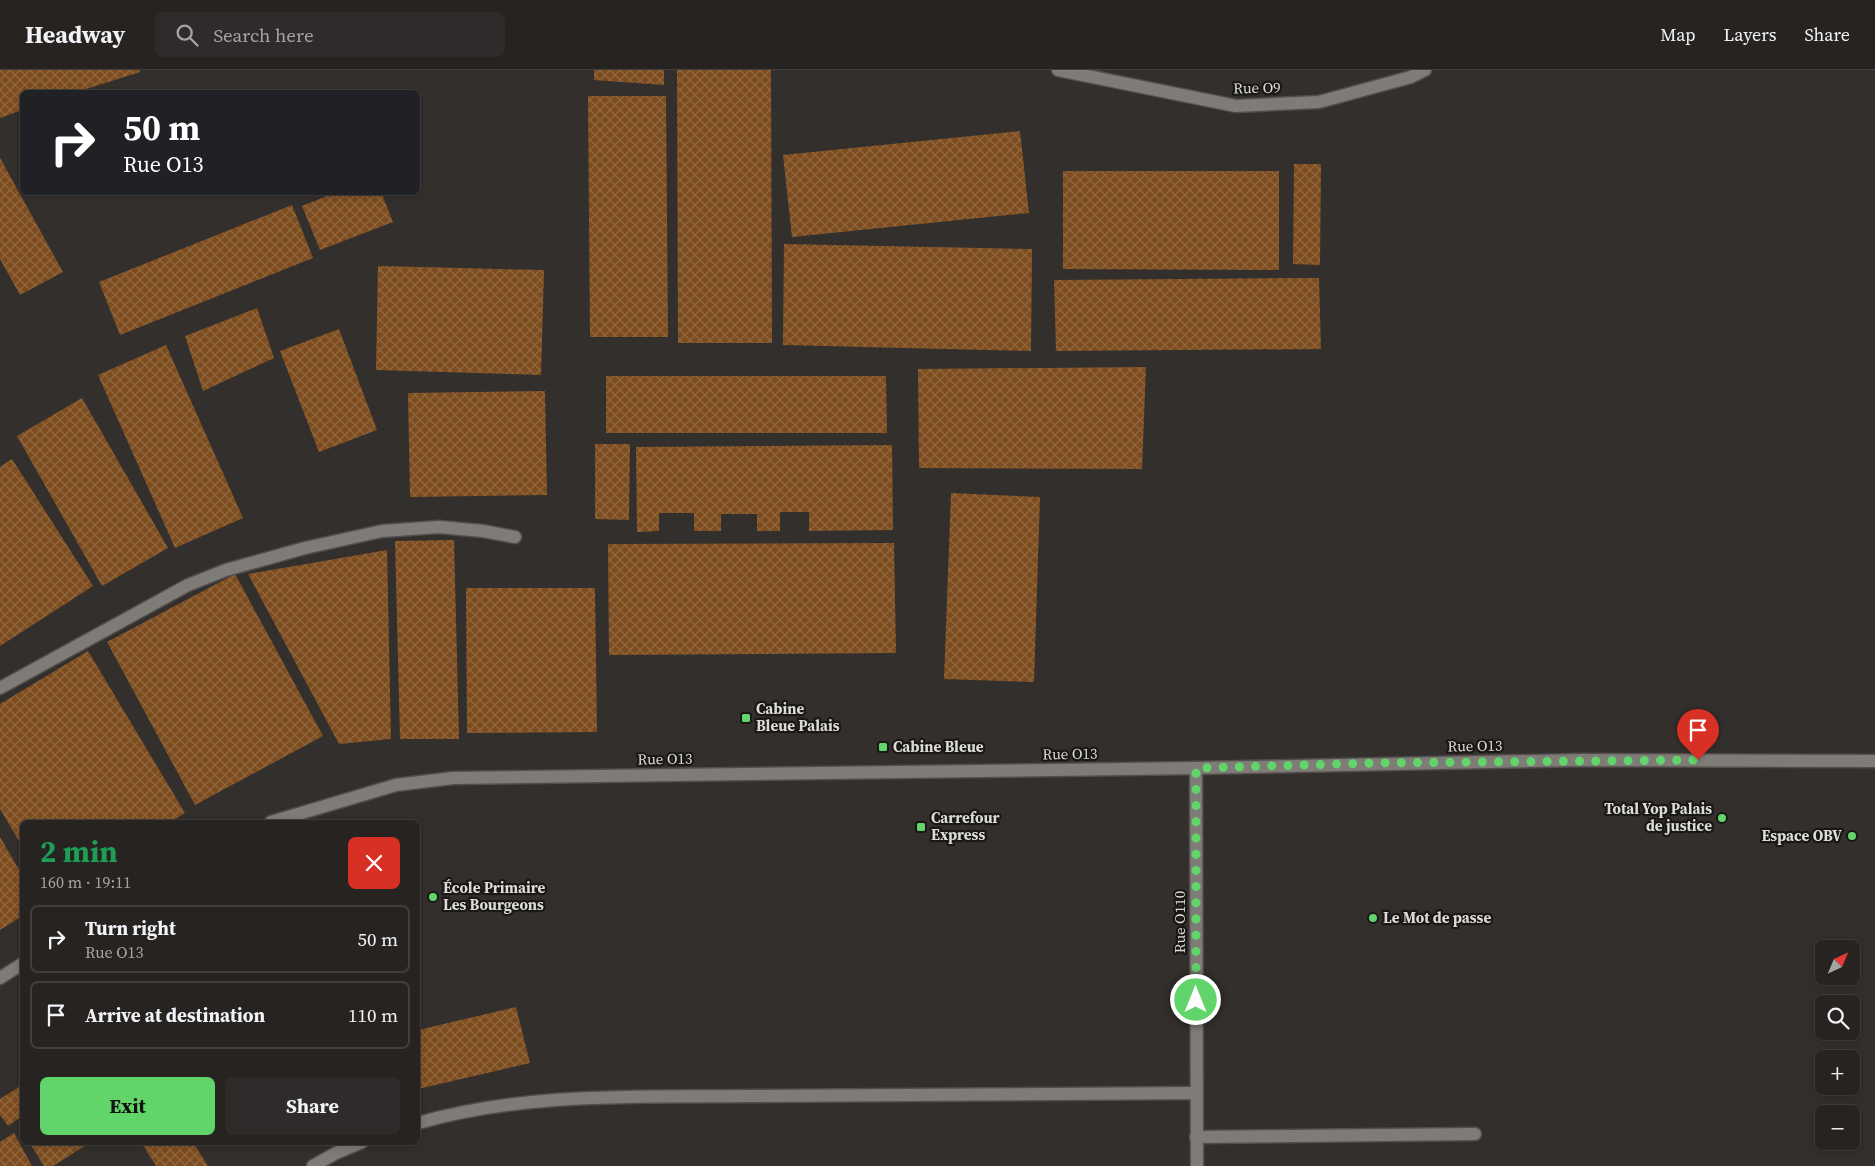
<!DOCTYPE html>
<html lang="en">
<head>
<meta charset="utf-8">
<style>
	:root { --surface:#262321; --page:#2e2b2a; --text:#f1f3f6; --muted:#a4a4a5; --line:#42403f; --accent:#61d56a }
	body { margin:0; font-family:"Source Serif 4",serif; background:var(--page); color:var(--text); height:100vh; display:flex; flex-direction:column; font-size:19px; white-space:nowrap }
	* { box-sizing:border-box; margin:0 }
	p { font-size:16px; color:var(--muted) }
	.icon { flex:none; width:28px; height:28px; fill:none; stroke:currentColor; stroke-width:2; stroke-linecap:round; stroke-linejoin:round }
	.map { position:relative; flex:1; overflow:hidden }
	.side { position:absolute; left:20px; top:750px; width:400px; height:325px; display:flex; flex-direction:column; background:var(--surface); border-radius:8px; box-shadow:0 2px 8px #0003,0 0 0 1px var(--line) }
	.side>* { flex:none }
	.top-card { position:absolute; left:20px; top:20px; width:400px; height:105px; border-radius:8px; box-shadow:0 2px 8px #0003,0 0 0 1px var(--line); background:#202124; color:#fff; overflow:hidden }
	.needle { width:32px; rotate:44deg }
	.tools { position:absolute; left:1815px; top:870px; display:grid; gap:10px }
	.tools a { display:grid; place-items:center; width:45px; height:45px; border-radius:8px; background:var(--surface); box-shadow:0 2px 8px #0003,0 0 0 1px var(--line); font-size:25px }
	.pin { position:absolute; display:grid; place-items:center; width:42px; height:42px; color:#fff; margin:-51px -21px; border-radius:50% 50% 50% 0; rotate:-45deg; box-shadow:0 0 5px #0007 }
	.pin .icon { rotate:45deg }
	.me { position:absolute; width:55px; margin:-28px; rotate:0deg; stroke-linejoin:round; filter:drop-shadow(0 0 4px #0008) }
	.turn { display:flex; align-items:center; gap:18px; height:105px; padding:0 20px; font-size:22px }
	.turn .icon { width:65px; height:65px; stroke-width:2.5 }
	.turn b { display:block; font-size:35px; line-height:42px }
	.round { display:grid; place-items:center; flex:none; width:52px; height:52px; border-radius:8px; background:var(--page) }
	.headline { display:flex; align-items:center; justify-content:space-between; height:85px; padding:0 20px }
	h1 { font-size:30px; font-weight:700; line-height:38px; color:#1e9e55 }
	.action { display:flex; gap:10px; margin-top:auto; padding:10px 20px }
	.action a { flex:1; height:58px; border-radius:8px; background:var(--accent); color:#111; font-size:20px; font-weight:700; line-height:58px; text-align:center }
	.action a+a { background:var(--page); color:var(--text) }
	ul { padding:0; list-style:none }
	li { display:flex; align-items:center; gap:15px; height:68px; margin:0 10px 8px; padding:0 10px; border:2px solid var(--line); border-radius:8px }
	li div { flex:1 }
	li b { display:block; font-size:19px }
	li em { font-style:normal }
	header { display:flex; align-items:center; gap:30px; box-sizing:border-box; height:70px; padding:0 25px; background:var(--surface); border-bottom:1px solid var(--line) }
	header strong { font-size:24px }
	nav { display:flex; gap:28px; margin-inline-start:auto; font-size:18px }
	.search { width:350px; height:45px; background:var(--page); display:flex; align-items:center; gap:12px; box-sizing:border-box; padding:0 18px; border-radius:8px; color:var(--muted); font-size:19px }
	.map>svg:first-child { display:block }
	.building { fill:url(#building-cross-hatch) }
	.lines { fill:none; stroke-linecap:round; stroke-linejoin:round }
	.service-casing { stroke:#514e4b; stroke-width:15 }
	.minor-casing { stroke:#514e4b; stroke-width:15 }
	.secondary-casing { stroke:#514e4b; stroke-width:15 }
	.service { stroke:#7f7b77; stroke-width:12 }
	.minor { stroke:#7f7b77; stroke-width:12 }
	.secondary { stroke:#7f7b77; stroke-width:12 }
	.route { stroke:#61d56a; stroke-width:9; stroke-dasharray:0 16.2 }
	.poi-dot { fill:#61d56a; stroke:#191816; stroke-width:2 }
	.labels { text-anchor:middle; stroke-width:4.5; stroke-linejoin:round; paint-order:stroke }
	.street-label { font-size:15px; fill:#dddbd8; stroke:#191816 }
	.poi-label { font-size:15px; font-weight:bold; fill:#dddbd8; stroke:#191816; text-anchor:start }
</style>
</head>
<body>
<header>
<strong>Headway</strong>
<div class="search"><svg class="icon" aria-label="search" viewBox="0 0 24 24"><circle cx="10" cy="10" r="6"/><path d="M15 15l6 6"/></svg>Search here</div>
<nav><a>Map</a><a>Layers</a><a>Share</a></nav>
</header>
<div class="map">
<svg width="1875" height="1096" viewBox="0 0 1875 1096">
	<defs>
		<pattern id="building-cross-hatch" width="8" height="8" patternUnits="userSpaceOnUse" patternTransform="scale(1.25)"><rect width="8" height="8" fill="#7e4d1f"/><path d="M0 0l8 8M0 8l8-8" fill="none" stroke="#90663f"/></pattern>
	</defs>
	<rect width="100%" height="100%" fill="#332f2c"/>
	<g class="building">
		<path d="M 0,0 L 139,0 L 140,2 L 77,22 L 22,22 L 22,40 L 0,48 Z"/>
		<path d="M 594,0 L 664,0 L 664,15 L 594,10 Z"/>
		<path d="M 677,0 L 771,0 L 772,273 L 678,273 Z"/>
		<path d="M 588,26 L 666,26 L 668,267 L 590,267 Z"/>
		<path d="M 1020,61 L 1029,143 L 792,167 L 783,85 Z"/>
		<path d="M 0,88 L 63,202 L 20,225 L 0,189 Z"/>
		<path d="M 1294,94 L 1321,94 L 1320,195 L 1293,194 Z"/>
		<path d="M 1063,101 L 1279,101 L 1279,200 L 1063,199 Z"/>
		<path d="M 337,122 L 381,122 L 393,152 L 320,180 L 302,136 Z"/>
		<path d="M 292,135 L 313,188 L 120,265 L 99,212 Z"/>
		<path d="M 784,174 L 1032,179 L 1031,281 L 783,275 Z"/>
		<path d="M 378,196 L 544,200 L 541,305 L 376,300 Z"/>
		<path d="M 1319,208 L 1321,279 L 1056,281 L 1054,210 Z"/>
		<path d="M 257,238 L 274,288 L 203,321 L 185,266 Z"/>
		<path d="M 339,259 L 377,360 L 319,382 L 280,281 Z"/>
		<path d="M 166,275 L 243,448 L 175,478 L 98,305 Z"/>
		<path d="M 1146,297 L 1142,399 L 919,398 L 918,299 Z"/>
		<path d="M 606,306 L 886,306 L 887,363 L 606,363 Z"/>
		<path d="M 545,321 L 547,425 L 410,427 L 408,323 Z"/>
		<path d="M 82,328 L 168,478 L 102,516 L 17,366 Z"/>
		<path d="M 595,374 L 630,374 L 629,450 L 595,449 Z"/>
		<path d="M 892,375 L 893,460 L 809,461 L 809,442 L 780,442 L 780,461 L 757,461 L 757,444 L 721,444 L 721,461 L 694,461 L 694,443 L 659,443 L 659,461 L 637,462 L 636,377 Z"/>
		<path d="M 12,389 L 93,516 L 0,576 L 0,397 Z"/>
		<path d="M 951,423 L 1040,427 L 1034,612 L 944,609 Z"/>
		<path d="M 454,470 L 459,669 L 400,669 L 395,471 Z"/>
		<path d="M 894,473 L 896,583 L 609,585 L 608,474 Z"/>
		<path d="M 387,480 L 391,669 L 339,674 L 248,504 Z"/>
		<path d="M 235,504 L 323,666 L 195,735 L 107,572 Z"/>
		<path d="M 466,518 L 595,518 L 597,662 L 467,663 Z"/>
		<path d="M 88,581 L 185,743 L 170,752 L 22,752 L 22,776 L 0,739 L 0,634 Z"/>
		<path d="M 0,767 L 22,805 L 22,846 L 0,860 Z"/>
		<path d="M 516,937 L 530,993 L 418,1019 L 418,960 Z"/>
		<path d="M 22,1015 L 22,1046 L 8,1056 L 0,1045 L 0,1029 Z"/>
		<path d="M 14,1063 L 32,1096 L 0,1096 L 0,1072 Z"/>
		<path d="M 29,1072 L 91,1072 L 53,1096 L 44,1096 Z"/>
		<path d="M 141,1072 L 193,1072 L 208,1096 L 156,1096 Z"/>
	</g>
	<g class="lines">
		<g class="service-casing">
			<path id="service" d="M 0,618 L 188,515 L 226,500 L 305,478 L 382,461 L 439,457 L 483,461 L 515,467"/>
		</g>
		<g class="minor-casing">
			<g id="minor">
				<path d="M 1058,0 L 1236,36 L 1319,32 L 1411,7 L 1425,0"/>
				<path d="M 1196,698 L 1197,1096"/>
				<path d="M 418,1053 C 525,1022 638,1027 749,1026 C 898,1024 1047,1023 1196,1023"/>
				<path d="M 1196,1067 L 1475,1064"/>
				<path d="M 313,1096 L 336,1083 L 362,1072"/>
			</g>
		</g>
		<g class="secondary-casing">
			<g id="secondary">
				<path d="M 271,752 L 396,715 L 453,708 L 1196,698 L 1580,690 L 1875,691"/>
				<path d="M 0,908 L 22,894"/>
			</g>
		</g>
		<use href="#service" class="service"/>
		<use href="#minor" class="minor"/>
		<use href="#secondary" class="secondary"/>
	</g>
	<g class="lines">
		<path class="route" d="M 1196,930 L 1196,698 L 1377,693 L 1698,690"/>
	</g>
	<g class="poi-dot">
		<rect x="741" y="643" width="10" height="10" rx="2.5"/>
		<rect x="878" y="672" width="10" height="10" rx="2.5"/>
		<circle cx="1722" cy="748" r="5"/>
		<rect x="916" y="752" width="10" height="10" rx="2.5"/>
		<circle cx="1852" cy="766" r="5"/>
		<circle cx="433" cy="827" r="5"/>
		<circle cx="1373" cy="848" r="5"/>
	</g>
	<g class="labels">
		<g class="street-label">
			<text transform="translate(1257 18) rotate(-1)" y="5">Rue O9</text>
			<text transform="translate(1475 676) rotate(-1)" y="5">Rue O13</text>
			<text transform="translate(1070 684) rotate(-1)" y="5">Rue O13</text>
			<text transform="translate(665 689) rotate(-1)" y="5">Rue O13</text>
			<text transform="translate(1180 852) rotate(-90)" y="5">Rue O110</text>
		</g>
		<g class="poi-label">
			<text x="756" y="644">Cabine<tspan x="756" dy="17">Bleue Palais</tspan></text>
			<text x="893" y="682">Cabine Bleue</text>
			<text x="1712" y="744" text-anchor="end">Total Yop Palais<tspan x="1712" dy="17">de justice</tspan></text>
			<text x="931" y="753">Carrefour<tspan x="931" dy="17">Express</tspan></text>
			<text x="1842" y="771" text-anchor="end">Espace OBV</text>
			<text x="443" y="823">École Primaire<tspan x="443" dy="17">Les Bourgeons</tspan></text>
			<text x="1383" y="853">Le Mot de passe</text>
		</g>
	</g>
</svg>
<div class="tools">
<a><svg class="needle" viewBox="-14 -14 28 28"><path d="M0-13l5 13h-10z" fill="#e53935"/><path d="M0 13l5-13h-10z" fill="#a4a4a5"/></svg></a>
<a><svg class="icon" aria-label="search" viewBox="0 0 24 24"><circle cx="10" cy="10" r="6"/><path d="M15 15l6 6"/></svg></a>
<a>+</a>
<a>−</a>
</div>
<div class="pin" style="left:1698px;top:690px;background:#d93025"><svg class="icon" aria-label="arrive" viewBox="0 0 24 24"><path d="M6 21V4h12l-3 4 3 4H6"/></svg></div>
<svg class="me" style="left:1196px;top:930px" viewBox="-20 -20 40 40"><circle r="17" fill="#61d56a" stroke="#fff" stroke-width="3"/><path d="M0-11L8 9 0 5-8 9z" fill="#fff"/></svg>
<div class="top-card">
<div class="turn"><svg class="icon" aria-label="right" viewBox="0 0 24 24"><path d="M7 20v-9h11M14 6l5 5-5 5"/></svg><div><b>50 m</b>Rue O13</div></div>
</div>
<section class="side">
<div class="headline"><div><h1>2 min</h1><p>160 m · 19:11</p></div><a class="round" style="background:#d93025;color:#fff"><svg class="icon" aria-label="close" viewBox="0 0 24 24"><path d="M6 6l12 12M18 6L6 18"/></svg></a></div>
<ul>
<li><svg class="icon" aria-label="right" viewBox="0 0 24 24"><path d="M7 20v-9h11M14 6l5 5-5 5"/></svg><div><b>Turn right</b><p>Rue O13</p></div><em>50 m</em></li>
<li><svg class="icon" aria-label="arrive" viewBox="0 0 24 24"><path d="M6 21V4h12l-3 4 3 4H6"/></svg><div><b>Arrive at destination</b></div><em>110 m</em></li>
</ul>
<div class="action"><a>Exit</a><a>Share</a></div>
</section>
</div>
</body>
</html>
